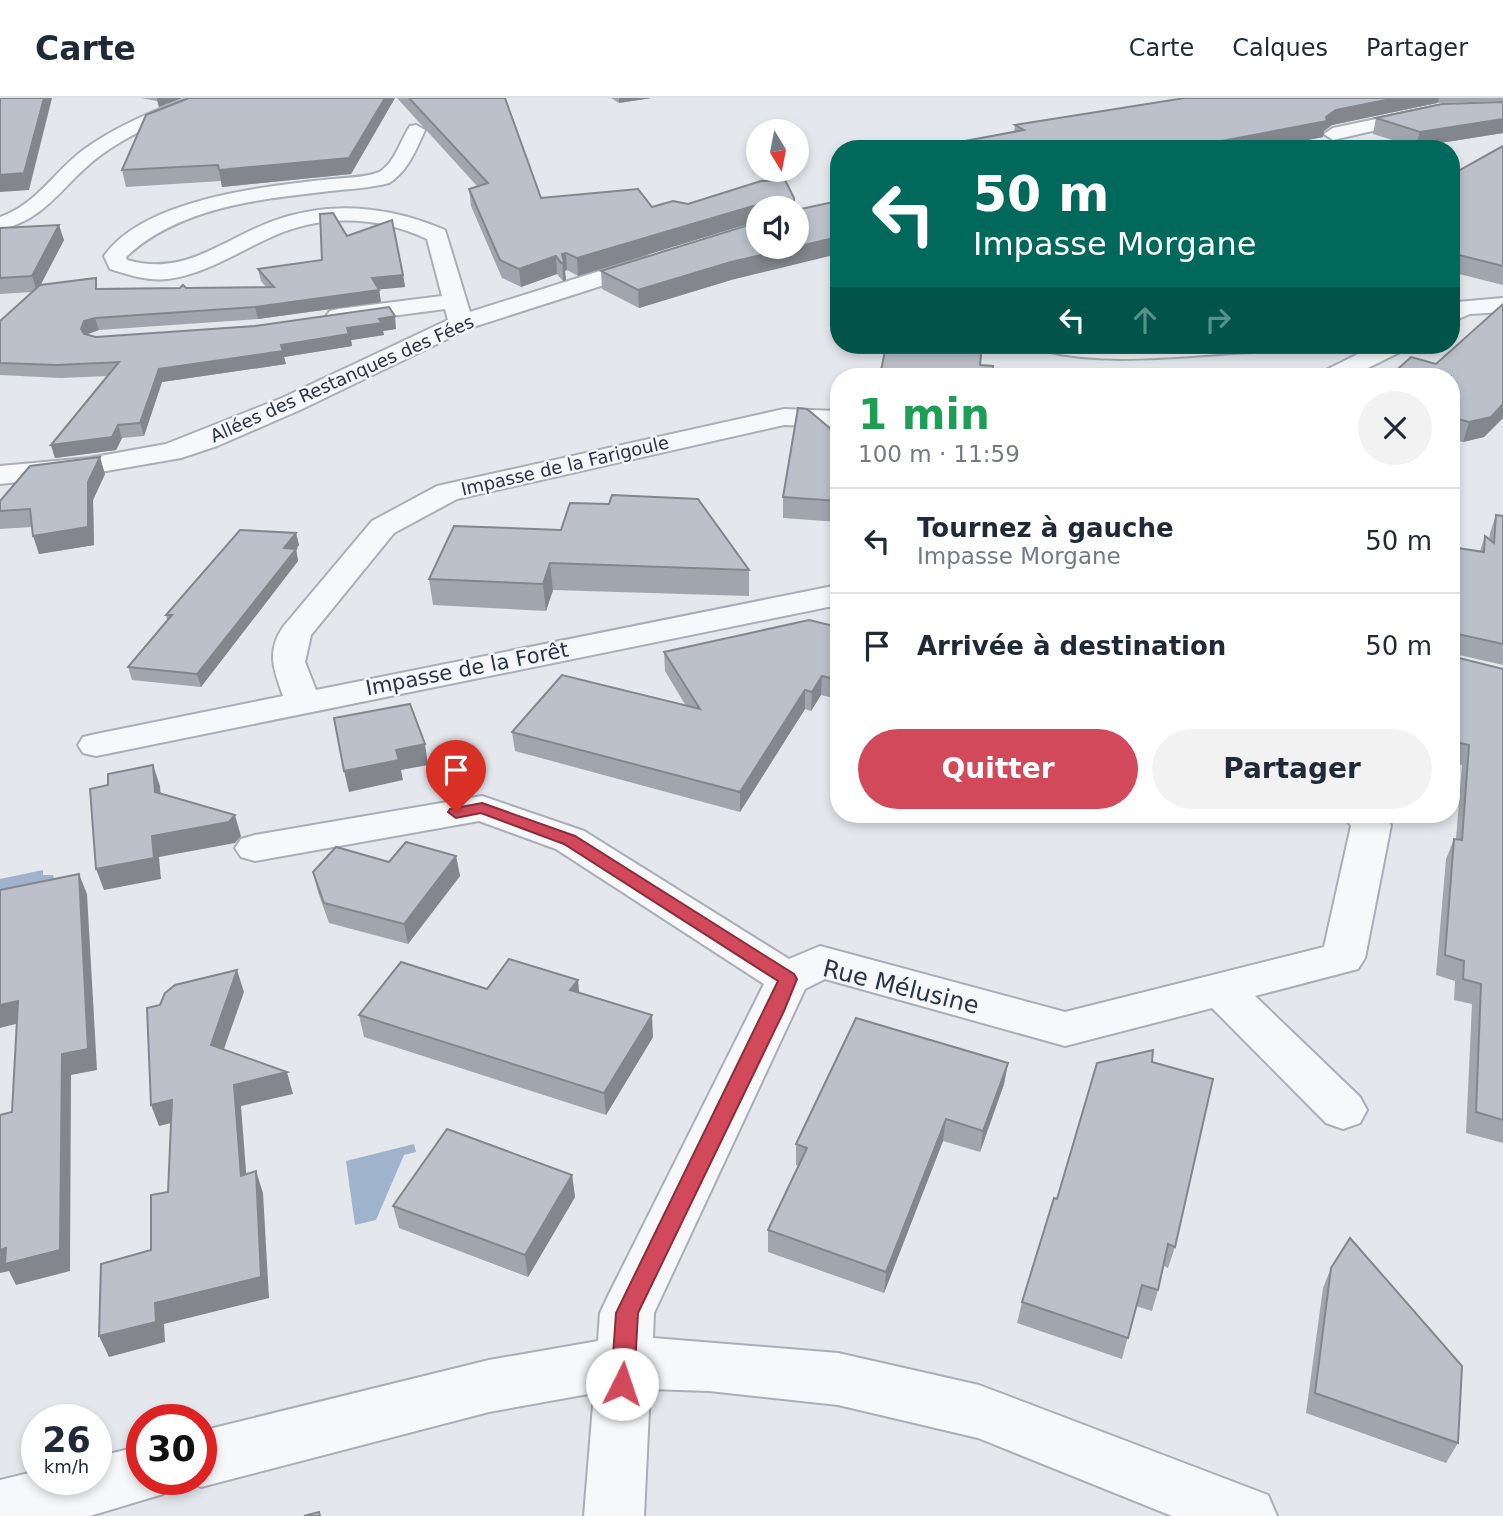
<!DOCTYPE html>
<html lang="fr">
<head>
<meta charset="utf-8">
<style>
	:root { --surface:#fff; --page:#f2f2f3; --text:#1f2937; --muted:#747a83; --line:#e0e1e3; --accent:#d1495b }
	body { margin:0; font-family:"DejaVu Sans",sans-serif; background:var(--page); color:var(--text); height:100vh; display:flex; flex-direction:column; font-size:26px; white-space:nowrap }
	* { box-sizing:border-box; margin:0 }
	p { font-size:23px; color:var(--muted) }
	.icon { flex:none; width:38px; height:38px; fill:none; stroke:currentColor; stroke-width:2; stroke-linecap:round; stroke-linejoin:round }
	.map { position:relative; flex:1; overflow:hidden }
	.panel { position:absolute; left:830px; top:270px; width:630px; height:455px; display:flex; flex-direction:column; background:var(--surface); border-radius:28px; box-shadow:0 4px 10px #0003 }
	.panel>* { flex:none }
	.guide { position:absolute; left:830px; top:42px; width:630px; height:214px; border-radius:28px; box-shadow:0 4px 10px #0003; background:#00695c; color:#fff; overflow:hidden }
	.needle { width:46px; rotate:170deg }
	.buttons { position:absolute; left:746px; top:21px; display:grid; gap:14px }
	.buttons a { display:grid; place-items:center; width:63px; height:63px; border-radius:50%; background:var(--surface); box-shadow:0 4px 10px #0003; font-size:35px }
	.speed { position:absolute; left:21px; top:1306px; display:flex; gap:14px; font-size:35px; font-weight:700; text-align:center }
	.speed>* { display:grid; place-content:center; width:91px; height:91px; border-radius:50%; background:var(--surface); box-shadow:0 4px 10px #0003; line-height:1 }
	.speed small { font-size:18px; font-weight:400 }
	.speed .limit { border:10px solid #d22; background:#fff; color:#111 }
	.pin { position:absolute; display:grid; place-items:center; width:60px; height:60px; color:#fff; margin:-72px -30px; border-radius:50% 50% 50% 0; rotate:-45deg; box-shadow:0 0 7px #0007 }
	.pin .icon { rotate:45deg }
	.me { position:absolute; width:77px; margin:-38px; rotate:4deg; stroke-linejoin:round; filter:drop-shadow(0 0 5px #0008) }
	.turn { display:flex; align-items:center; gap:24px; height:147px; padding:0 28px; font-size:32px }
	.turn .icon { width:91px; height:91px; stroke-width:2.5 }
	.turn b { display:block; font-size:49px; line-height:60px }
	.lanes { display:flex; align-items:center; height:66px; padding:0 28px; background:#0003; justify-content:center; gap:35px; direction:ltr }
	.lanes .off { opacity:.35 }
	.round { display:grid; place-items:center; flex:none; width:74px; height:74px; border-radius:37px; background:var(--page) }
	.headline { display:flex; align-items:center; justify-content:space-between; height:119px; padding:0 28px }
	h1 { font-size:42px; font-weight:700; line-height:52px; color:#1e9e55 }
	.primary-button { display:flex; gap:14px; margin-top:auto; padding:14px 28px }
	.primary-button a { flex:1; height:80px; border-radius:42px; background:var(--accent); color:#fff; font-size:28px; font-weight:700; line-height:80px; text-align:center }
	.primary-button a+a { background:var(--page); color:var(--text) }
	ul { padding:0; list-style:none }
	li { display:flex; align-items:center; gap:21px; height:105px; padding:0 28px; border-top:2px solid var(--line) }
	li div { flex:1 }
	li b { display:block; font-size:26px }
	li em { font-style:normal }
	header { display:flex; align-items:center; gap:42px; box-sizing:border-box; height:98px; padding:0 35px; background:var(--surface); border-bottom:2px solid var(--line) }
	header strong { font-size:33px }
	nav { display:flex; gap:38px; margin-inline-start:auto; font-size:24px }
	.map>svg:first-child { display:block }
	.water { fill:#9fb4cc }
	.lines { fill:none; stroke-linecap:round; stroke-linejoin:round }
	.minor-casing { stroke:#a9aeb7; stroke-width:4 }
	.minor { fill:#f7f8fa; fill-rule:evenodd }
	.wall { fill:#a1a5ae }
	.shaded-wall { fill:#83868d }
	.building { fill:#bbc0ca; stroke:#83868d; stroke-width:2 }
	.route { fill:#d1495b; stroke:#882f3b; stroke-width:2 }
	.labels { text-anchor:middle; stroke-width:5; stroke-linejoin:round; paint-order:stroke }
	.far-street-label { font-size:18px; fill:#2b3445; stroke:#f4f6f9 }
	.street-label { font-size:21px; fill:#2b3445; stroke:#f4f6f9 }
	.near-street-label { font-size:24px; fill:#2b3445; stroke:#f4f6f9 }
</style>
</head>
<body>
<header>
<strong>Carte</strong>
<nav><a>Carte</a><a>Calques</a><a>Partager</a></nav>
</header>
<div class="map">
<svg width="1503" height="1418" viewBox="0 0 1503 1418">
	<rect width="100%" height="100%" fill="#e4e7ec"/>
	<g class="water">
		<path d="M 43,772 L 43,777 L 53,777 L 55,783 L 0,803 L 0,781 Z"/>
		<path d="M 414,1046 L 416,1054 L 404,1057 L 376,1122 L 355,1127 L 346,1063 Z"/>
	</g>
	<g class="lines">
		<g class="minor-casing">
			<g id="minor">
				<path d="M 189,0 L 215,0 L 212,4 C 172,18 131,34 97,60 C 61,88 48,120 0,132 L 0,119 C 36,107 54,74 83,52 C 115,29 152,13 189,0 Z"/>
				<path d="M 1503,6 L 1503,16 L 1438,18 L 1333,42 L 1324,36 L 1333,30 L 1438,8 Z"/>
				<path d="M 416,27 L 425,32 C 416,52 408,73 389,85 C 370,90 349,91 330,93 C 260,101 179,109 126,159 L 127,162 C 184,179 222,142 273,123 C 329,102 390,108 445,132 L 470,214 L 644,159 L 660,159 L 663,164 L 660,169 L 470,230 L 300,312 L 217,348 L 181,360 L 89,376 L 0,386 L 0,368 L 89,360 L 166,346 L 282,300 L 448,222 L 445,211 L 338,225 L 330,223 L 326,218 L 330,213 L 338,211 L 442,198 L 427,141 C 375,117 319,116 267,141 C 235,156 204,176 168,181 C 147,183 129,177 110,171 L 104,158 C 143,102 259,89 323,82 C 337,80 370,80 381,73 C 396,62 400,43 410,28 Z"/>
				<path d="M 1503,200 L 1503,214 L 1470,216 L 1451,224 L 1451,207 L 1457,204 Z"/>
				<path d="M 1038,247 L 1265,247 L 1262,252 L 1253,254 C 1184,257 1109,269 1041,252 Z"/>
				<path d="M 1376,247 L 1407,247 L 1404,252 L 1352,278 L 1320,278 L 1324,273 Z"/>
				<path d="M 784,311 L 838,313 L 838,329 L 784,327 L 457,401 L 394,435 L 311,537 L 305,564 L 316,592 L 838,487 L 838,507 L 96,658 L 83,655 L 78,647 L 83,639 L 96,636 L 283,598 C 274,572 266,554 283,529 L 372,423 L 437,388 Z"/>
				<path d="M 482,698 L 584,733 L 789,861 L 820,848 L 1065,914 L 1324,849 L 1351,728 L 1343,716 L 1383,716 L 1391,727 L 1365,860 L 1358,871 L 1255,898 L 1360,999 L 1367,1012 L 1360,1025 L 1343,1031 L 1326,1025 L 1212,910 L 1065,948 L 825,881 L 805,891 L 654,1215 L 653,1240 L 838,1255 L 979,1287 L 1268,1397 L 1277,1418 L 1172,1418 L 978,1340 L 838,1307 L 709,1293 L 650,1291 L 644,1418 L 584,1418 L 594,1295 L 489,1314 L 201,1389 L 181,1381 L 201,1381 L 201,1333 L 489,1262 L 598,1243 L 600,1215 L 608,1198 L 764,886 L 556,751 L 479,723 L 255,763 L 241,759 L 235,750 L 241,741 L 255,737 Z"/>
				<path d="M 142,1348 L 142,1381 L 169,1381 L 163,1396 L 90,1418 L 0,1418 L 0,1382 L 37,1373 L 37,1381 L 96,1381 L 96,1359 Z"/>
			</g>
		</g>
		<use href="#minor" class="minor"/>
	</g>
	<g class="wall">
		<path d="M 141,0 L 182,0 L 159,9 L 157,3 Z"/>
		<path d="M 189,0 L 395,0 L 351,76 L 222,89 L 221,83 L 126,89 L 122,72 Z"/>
		<path d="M 397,0 L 505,0 L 541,100 L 638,91 L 578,178 L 567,172 L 565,173 L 566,182 L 563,183 L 557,176 L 521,189 L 502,180 L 471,108 L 469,91 L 477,88 Z"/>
		<path d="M 611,0 L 651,0 L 619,5 Z"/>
		<path d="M 1185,0 L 1503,0 L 1503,3 L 1437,5 L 1332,27 L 1324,33 L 1323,39 L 1261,51 L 922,51 L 1014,34 L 1015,27 Z"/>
		<path d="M 1503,4 L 1503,35 L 1415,49 L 1373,36 L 1376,20 Z"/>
		<path d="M 1503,48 L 1503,187 L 1451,174 L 1451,77 Z"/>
		<path d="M 0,130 L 64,142 L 40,187 L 98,191 L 266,189 L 261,183 L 258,171 L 322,162 L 347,138 L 403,177 L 405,189 L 379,191 L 381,204 L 258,221 L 99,232 L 88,236 L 87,237 L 96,239 L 396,231 L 383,233 L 384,237 L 351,242 L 352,248 L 284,259 L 286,266 L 162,284 L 144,338 L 122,340 L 116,352 L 55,360 L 51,347 L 108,278 L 61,280 L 0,277 L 0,223 L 32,194 L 0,196 Z"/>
		<path d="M 601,173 L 731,182 L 639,210 L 602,191 Z"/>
		<path d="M 1503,206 L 1503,321 L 1502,321 L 1484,339 L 1463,344 L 1451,340 L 1451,278 L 1436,266 Z"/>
		<path d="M 838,337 L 838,424 L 783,420 L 783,399 Z"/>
		<path d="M 105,376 L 93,402 L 94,447 L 39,456 L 32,429 L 0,431 L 0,413 Z"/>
		<path d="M 1496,417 L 1503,418 L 1503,567 L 1455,556 L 1455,559 L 1503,571 L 1503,1045 L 1466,1035 L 1472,906 L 1454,902 L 1455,883 L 1436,877 L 1446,761 L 1454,741 L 1456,741 L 1462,667 L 1451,664 L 1451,449 L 1480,453 L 1485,438 L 1489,441 L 1490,435 Z"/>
		<path d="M 454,428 L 749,472 L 749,498 L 553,492 L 546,513 L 433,507 L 429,481 Z"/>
		<path d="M 296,435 L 299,447 L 296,451 L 298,463 L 201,589 L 132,582 L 128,569 L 167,522 L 166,517 Z"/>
		<path d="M 838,529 L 838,601 L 821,597 L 811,613 L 805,611 L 740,714 L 515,653 L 512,634 L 686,608 L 665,573 L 664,554 Z"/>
		<path d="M 456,758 L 460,778 L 408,846 L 329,825 L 318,794 L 313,774 L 389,764 Z"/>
		<path d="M 487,891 L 579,895 L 653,939 L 606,1017 L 364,939 L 359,917 Z"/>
		<path d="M 1152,964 L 1175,1149 L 1168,1170 L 1164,1168 L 1158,1192 L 1152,1213 L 1136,1208 L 1122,1261 L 1017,1225 L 1022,1204 L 1057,1101 Z"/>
		<path d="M 1008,965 L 1004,986 L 980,1054 L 943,1043 L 884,1195 L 768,1154 L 768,1132 L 799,1068 L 796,1067 L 796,1046 Z"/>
		<path d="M 572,1077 L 575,1099 L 528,1179 L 399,1130 L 393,1108 Z"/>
		<path d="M 1331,1170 L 1458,1345 L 1446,1365 L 1306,1315 L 1323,1190 Z"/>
	</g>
	<g class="shaded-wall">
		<path d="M 44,0 L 52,0 L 29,92 L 0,94 L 0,77 Z"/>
		<path d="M 157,0 L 182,0 L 159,9 Z"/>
		<path d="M 385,0 L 395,0 L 351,76 L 222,89 L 219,72 Z"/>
		<path d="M 619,0 L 651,0 L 619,5 Z"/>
		<path d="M 1396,0 L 1439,0 L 1437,5 L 1332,27 L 1324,33 L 1323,39 L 1261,51 L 1190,51 L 1190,49 L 1326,19 L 1336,12 Z"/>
		<path d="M 1503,21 L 1503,35 L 1415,49 L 1420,34 Z"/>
		<path d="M 760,106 L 760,110 L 758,110 L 758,123 L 578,178 L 577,160 Z"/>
		<path d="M 59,127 L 64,142 L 37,194 L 32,178 Z"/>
		<path d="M 838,139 L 838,156 L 731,182 L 639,210 L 638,192 L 731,164 Z"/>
		<path d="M 566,155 L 567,172 L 565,173 L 566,182 L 563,183 L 562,156 Z"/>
		<path d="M 556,158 L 557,176 L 521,189 L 519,171 Z"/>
		<path d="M 403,177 L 405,189 L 374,192 L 372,180 Z"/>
		<path d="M 379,192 L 381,204 L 258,221 L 255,209 Z"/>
		<path d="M 395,218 L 396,231 L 383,233 L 384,237 L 351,242 L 352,248 L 284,259 L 286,266 L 162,284 L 144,338 L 140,325 L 159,271 L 281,247 L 347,230 L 379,221 Z"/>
		<path d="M 95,220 L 99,232 L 88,236 L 85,243 L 81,231 L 84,223 Z"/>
		<path d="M 1503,306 L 1503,316 L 1502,321 L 1484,339 L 1463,344 L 1469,324 Z"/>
		<path d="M 118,327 L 122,340 L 116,352 L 55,360 L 51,347 Z"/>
		<path d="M 100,359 L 105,376 L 93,402 L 94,447 L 39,456 L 33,438 L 88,384 Z"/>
		<path d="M 296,435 L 299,447 L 296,451 L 298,463 L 201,589 L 197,576 L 284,450 Z"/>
		<path d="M 550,465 L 553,492 L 546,513 L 543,486 Z"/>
		<path d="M 822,578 L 821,597 L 811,613 L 812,594 Z"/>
		<path d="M 805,592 L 805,611 L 740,714 L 740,694 Z"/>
		<path d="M 425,646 L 428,667 L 401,672 L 403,682 L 349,694 L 344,673 L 396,652 Z"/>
		<path d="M 153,667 L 160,688 L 162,715 L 155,694 Z"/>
		<path d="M 235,717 L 241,738 L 235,745 L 159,759 L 161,781 L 104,792 L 96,771 L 152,738 Z"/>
		<path d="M 456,758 L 460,778 L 408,846 L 404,826 Z"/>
		<path d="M 79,776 L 87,796 L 97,972 L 71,977 L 70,1173 L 16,1187 L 9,1173 L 0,1175 L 0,1152 L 62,956 Z"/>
		<path d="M 237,872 L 244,894 L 218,968 L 211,947 Z"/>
		<path d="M 578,882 L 580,903 L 570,892 Z"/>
		<path d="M 18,903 L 27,923 L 0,930 L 0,907 Z"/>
		<path d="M 652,917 L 653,939 L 606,1017 L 604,995 Z"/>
		<path d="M 1008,965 L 1004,986 L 980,1054 L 983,1033 Z"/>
		<path d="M 287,974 L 293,996 L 241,1008 L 248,1099 L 241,1078 L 234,987 Z"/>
		<path d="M 172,1002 L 180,1023 L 159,1028 L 151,1007 Z"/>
		<path d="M 946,1021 L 943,1043 L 884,1195 L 886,1174 Z"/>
		<path d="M 256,1073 L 263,1095 L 269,1200 L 164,1226 L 165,1244 L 109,1259 L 99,1238 Z"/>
		<path d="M 572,1077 L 575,1099 L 528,1179 L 525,1157 Z"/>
	</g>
	<g class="building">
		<path d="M 0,0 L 44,0 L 24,75 L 0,77 Z"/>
		<path d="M 189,0 L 385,0 L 349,60 L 219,72 L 218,67 L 122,72 L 146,17 Z"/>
		<path d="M 409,0 L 505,0 L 541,100 L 638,91 L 652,109 L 673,103 L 688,106 L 761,83 L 785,82 L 794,100 L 794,110 L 759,110 L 760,106 L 577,160 L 566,155 L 562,156 L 564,164 L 561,165 L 556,158 L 519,171 L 500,162 L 469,91 L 488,85 Z"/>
		<path d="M 1185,0 L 1396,0 L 1336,12 L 1326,19 L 1327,23 L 1190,49 L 1193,51 L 922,51 L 1024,32 L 1015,27 Z"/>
		<path d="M 1503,4 L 1503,21 L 1420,34 L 1376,20 L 1442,6 Z"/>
		<path d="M 1503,48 L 1503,168 L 1451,155 L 1451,77 Z"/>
		<path d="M 838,103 L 838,139 L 796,149 L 796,112 Z"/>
		<path d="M 333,115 L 347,138 L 392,122 L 403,177 L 372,180 L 379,192 L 255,209 L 95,220 L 84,223 L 81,231 L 84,236 L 96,239 L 255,228 L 389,209 L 395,218 L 379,221 L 382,225 L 347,230 L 349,236 L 281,247 L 283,253 L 159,271 L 140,325 L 118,327 L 112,339 L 51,347 L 119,264 L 57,267 L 0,265 L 0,223 L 40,187 L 96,180 L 96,191 L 180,190 L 183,187 L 186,190 L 274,189 L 258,171 L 322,162 L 320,116 Z"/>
		<path d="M 758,124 L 758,149 L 796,149 L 731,164 L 638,192 L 601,173 Z"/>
		<path d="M 59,127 L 32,178 L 0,180 L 0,130 Z"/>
		<path d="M 1503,206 L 1503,306 L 1491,319 L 1469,324 L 1451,319 L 1451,278 L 1390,278 L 1411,259 L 1436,266 Z"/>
		<path d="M 886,247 L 982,247 L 980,267 L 993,268 L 992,278 L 880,278 Z"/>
		<path d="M 798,310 L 807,311 L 838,337 L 838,403 L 783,399 Z"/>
		<path d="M 100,359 L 88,384 L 88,429 L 33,438 L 30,411 L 0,413 L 0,403 L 30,368 Z"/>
		<path d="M 612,397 L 698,401 L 749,472 L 550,465 L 543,486 L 429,481 L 454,428 L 561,432 L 570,405 L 609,406 Z"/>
		<path d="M 1496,417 L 1503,418 L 1503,546 L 1458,536 L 1455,539 L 1455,559 L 1503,571 L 1503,1022 L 1476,1014 L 1481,886 L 1463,881 L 1464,863 L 1445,857 L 1454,741 L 1462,742 L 1469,647 L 1451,643 L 1451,449 L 1484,454 L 1485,438 L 1494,445 Z"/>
		<path d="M 240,432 L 296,435 L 284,450 L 296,451 L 197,576 L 128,569 L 172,517 L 166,517 Z"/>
		<path d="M 809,522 L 838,529 L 838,582 L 822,578 L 812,594 L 805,592 L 740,694 L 512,634 L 562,577 L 700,611 L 664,554 Z"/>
		<path d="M 410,606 L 425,646 L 396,652 L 399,662 L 344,673 L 334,620 Z"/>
		<path d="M 153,667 L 155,694 L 235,717 L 229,724 L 152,738 L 154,760 L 96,771 L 90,691 L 108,687 L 108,676 Z"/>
		<path d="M 406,744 L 456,758 L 404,826 L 324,805 L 313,774 L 336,749 L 389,764 Z"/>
		<path d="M 79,776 L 88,951 L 62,956 L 60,1152 L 5,1166 L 6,1150 L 0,1152 L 0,1017 L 12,1014 L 18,903 L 0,907 L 0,792 Z"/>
		<path d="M 509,861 L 578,882 L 570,892 L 652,917 L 604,995 L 359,917 L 401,864 L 487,891 Z"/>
		<path d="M 237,872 L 211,947 L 287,974 L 234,987 L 241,1078 L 256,1073 L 261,1179 L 155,1205 L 156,1224 L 99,1238 L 101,1166 L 151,1152 L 151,1097 L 168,1094 L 172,1002 L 151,1007 L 147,910 L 160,907 L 165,895 L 175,887 Z"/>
		<path d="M 856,920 L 1008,965 L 983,1033 L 946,1021 L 886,1174 L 768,1132 L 807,1050 L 796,1046 Z"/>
		<path d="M 1153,952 L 1152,964 L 1213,981 L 1175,1149 L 1168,1146 L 1158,1192 L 1142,1187 L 1128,1240 L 1022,1204 L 1054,1100 L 1057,1101 L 1097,965 Z"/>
		<path d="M 447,1031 L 572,1077 L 525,1157 L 393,1108 Z"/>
		<path d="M 1350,1140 L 1462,1268 L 1458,1345 L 1315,1295 L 1331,1170 Z"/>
		<path d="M 319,1414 L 320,1418 L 304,1418 Z"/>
	</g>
	<path class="route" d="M 482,705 L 575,738 L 794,876 L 797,881 L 784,913 L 638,1215 L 634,1286 L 630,1293 L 622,1296 L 614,1293 L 611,1286 L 616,1215 L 778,883 L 564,746 L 481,715 L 456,720 L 448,714 L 450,711 Z"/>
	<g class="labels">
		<g class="far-street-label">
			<text transform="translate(342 281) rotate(-24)" y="6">Allées des Restanques des Fées</text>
			<text transform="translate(565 368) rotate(-13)" y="6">Impasse de la Farigoule</text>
		</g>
		<g class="street-label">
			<text transform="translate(467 571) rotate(-11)" y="7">Impasse de la Forêt</text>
		</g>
		<g class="near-street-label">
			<text transform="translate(901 889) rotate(14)" y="8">Rue Mélusine</text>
		</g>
	</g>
</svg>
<div class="buttons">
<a><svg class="needle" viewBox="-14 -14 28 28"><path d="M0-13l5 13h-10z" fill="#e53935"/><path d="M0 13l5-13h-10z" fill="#747a83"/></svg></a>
<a><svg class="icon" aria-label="sound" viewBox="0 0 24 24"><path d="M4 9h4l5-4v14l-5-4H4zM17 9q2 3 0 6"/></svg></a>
</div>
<div class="speed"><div>26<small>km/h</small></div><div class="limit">30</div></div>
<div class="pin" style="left:456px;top:714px;background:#d93025"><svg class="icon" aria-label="arrive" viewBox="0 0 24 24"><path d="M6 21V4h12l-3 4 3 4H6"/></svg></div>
<svg class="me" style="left:622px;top:1286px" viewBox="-20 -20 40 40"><circle r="19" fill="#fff"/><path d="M0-13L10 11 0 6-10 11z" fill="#d1495b"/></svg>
<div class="guide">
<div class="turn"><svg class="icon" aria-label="left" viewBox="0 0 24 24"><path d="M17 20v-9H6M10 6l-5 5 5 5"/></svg><div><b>50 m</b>Impasse Morgane</div></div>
<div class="lanes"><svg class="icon" aria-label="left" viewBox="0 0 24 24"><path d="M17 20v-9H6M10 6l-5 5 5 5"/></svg><svg class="icon off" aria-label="ahead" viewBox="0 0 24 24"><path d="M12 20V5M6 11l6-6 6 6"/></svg><svg class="icon off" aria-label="right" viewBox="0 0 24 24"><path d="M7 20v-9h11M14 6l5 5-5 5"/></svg></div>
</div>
<section class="panel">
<div class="headline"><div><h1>1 min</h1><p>100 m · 11:59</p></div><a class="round"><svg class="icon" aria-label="close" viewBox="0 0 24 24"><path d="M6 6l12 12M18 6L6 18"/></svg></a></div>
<ul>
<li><svg class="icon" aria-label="left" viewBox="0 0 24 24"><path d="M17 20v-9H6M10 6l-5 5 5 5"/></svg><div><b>Tournez à gauche</b><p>Impasse Morgane</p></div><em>50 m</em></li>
<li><svg class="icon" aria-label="arrive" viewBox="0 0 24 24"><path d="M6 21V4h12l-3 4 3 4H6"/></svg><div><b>Arrivée à destination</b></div><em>50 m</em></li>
</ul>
<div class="primary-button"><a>Quitter</a><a>Partager</a></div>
</section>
</div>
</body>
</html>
